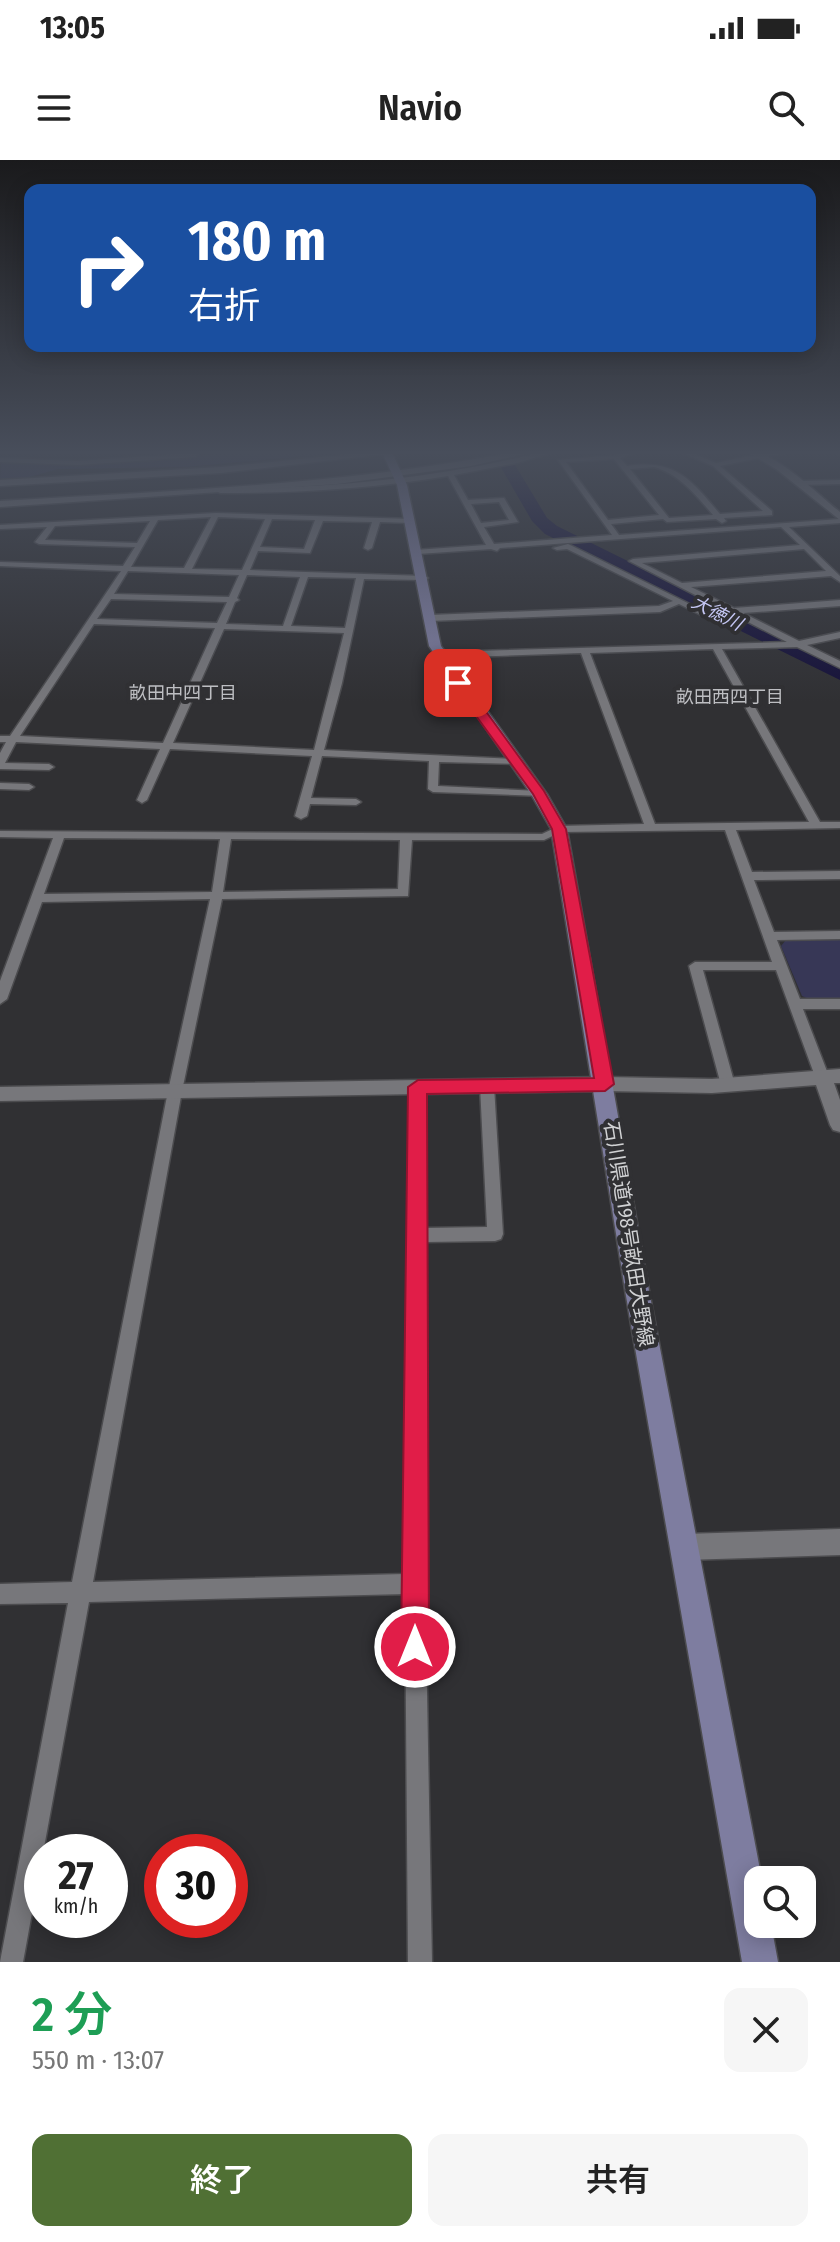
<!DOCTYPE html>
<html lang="ja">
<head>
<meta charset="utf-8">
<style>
	:root { --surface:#fff; --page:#f6f6f6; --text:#222; --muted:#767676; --accent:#507034 }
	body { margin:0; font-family:"Fira Sans Condensed","Noto Sans JP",sans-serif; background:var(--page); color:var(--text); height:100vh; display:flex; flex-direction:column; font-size:30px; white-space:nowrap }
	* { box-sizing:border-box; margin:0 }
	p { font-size:26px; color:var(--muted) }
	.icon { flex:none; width:44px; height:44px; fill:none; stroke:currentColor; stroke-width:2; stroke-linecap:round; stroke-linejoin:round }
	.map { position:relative; height:1802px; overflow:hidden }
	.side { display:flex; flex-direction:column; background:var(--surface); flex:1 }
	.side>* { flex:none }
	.guide { position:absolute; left:24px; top:24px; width:792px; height:168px; border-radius:16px; box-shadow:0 4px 20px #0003; background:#1a4fa0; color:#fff; overflow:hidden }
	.tools { position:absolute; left:744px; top:1706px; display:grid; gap:16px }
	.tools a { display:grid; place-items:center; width:72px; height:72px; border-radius:16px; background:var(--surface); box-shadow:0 4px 20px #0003; font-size:40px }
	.speed { position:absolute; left:24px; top:1674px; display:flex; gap:16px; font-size:40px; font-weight:700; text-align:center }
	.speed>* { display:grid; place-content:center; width:104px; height:104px; border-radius:50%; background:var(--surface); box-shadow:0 4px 20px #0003; line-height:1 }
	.speed small { font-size:20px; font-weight:400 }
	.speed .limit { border:12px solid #d22; background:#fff; color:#111 }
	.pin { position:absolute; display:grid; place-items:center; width:68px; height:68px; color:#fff; margin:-34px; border-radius:16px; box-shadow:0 4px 12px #0006 }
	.me { position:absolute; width:88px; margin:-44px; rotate:0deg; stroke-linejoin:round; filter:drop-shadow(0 0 6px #0008) }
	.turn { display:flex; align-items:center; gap:28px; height:168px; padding:0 32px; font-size:36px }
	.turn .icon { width:104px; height:104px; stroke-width:2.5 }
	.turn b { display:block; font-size:56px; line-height:68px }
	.round { display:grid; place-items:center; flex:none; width:84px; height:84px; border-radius:16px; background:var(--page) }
	.headline { display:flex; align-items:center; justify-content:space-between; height:136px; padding:0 32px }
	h1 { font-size:48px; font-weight:600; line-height:60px; color:#1e9e55 }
	.action { display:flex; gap:16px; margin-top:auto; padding:16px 32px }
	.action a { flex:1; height:92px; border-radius:16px; background:var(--accent); color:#fff; font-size:32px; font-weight:600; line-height:92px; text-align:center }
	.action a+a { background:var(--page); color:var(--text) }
	.status { display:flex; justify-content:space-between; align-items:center; height:56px; padding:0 40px; background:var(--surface); direction:ltr }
	.status svg { height:22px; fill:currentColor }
	header { display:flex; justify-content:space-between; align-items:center; height:104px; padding:0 32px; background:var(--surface); font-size:36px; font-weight:600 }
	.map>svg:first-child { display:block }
	.green { fill:#373756 }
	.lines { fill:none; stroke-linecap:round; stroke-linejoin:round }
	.river { fill:#151139; fill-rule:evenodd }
	.minor-casing { stroke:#4c4c4f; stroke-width:3 }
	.tertiary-casing { stroke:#4c4c4f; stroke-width:3 }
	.secondary-casing { stroke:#4c4c4f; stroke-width:3 }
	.minor { fill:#77777b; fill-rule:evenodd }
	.tertiary { fill:#77777b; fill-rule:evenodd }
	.secondary { fill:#7e7da0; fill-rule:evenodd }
	.route { fill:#e11d48; stroke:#92132f; stroke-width:2 }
	.labels { text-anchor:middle; stroke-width:8; stroke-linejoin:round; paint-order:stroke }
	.far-water-label { font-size:18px; font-style:italic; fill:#c5c7f4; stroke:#303033 }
	.far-neighbourhood-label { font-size:18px; fill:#bdbec2; stroke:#303033 }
	.street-label { font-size:20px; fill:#d1d2d4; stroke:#303033 }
</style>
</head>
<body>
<div class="status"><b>13:05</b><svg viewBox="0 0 49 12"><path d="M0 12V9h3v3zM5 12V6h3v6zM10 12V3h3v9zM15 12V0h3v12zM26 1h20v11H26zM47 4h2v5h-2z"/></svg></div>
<header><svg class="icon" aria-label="menu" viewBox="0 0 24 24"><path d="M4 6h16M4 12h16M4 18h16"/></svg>Navio<svg class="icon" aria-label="search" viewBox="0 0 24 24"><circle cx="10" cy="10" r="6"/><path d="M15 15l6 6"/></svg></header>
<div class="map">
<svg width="840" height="1802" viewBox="0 0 840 1802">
	<rect width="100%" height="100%" fill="#303033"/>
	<g class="green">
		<path d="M 288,290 L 370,290 L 185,307 L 58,309 L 19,320 L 0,321 L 1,301 L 69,304 Z"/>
		<path d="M 786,780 L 840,780 L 840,840 L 811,840 L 802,836 L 781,786 Z"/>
	</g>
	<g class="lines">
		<path class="river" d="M 491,290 L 506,290 L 547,358 L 557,366 L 840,506 L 840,520 L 545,374 L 532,361 Z"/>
		<g class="minor-casing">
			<g id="minor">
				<path d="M 195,290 L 202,290 L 195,297 L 78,305 L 0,302 L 0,298 L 78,301 L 193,293 Z"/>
				<path d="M 550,290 L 561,290 L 517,303 L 454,315 L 468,340 L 504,338 L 518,362 L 484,367 L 494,384 L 612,375 L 558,300 L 615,295 L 631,290 L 641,290 L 620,298 L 627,306 C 676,299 690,319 720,354 L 763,351 L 713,306 L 676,290 L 685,290 L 716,303 L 777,290 L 783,290 L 784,293 L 720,306 L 772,351 L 772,355 L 724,358 L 726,361 L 722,363 L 716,359 L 667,362 L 663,359 L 611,364 L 619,375 L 840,359 L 840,363 L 789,367 L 840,416 L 840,422 L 831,416 L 691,427 L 734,448 L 840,440 L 840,446 L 743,453 L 799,481 L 840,472 L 840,478 L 807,485 L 840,501 L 840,508 L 797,487 L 722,489 L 820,662 L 840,662 L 840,668 L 736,670 L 752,712 L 840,711 L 840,719 L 754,720 L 774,772 L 840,771 L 840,779 L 777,780 L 800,839 L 840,839 L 840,849 L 803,849 L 830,919 L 828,923 L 818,923 L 816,919 L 776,810 L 703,810 L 735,925 L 733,929 L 723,929 L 721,925 L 689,806 L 695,802 L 772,802 L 725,670 L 561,672 L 544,680 L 412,680 L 408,736 L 222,739 L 182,931 L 93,1422 L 405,1414 L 411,927 L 413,923 L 423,923 L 425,927 L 425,1068 L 487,1067 L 480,926 L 482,922 L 492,922 L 494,926 L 503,1074 L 501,1079 L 495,1081 L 425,1082 L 425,1424 L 432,1802 L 408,1802 L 405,1434 L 89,1442 L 23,1802 L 0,1802 L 68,1443 L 0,1444 L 0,1424 L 72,1422 L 168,931 L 210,739 L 42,742 L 7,839 L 0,844 L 0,821 L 53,678 L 0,677 L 0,671 L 542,674 L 559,666 L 644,664 L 581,493 L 440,498 L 435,495 L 440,492 L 787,482 L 629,401 L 633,399 L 800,385 L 781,367 L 500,388 L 497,391 L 491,389 L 418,394 L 414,392 L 415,390 L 486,385 L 448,316 C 373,329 296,333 220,333 L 216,331 L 220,329 C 334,328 441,318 550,290 ZM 614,299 L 659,355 L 608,360 L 566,302 ZM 654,307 C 679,314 696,335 713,355 L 669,358 L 630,309 ZM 499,342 L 509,360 L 481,363 L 471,344 ZM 804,389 L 826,411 L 682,423 L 642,403 ZM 713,489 L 809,662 L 655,664 L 590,493 ZM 64,678 L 220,679 L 212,732 L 44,734 ZM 231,679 L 400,680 L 398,729 L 223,732 Z"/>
				<path d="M 825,290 L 840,290 L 840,294 L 826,291 Z"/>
				<path d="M 840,320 L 840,324 L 800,325 L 797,323 L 800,321 Z"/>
				<path d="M 216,353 L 413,359 L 414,361 L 410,363 L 380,362 L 372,388 L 368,390 L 364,388 L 372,362 L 323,361 L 310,393 L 258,391 L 250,410 L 424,416 L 428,418 L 424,420 L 364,419 L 342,523 L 324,590 L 517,599 L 521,600 L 521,604 L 439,602 L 438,626 L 539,631 L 543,632 L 543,636 L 433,632 L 428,629 L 429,601 L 322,596 L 311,638 L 356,639 L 361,642 L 356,645 L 310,644 L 307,656 L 301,659 L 295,656 L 312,596 L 170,589 L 147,640 L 142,643 L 137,640 L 160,589 L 16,582 L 5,603 L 49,604 L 54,607 L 49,610 L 0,609 L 0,593 L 6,582 L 0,582 L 0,576 L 10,576 L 121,411 L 0,406 L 0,402 L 123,406 L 135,387 L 39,384 L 35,382 L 47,367 L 0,369 L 0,365 ZM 211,357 L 184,408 L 131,407 L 158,360 ZM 218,357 L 265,359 L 242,410 L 192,409 ZM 272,359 L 315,360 L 304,389 L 260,387 ZM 150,361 L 137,383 L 45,380 L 55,366 ZM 128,411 L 239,415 L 229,437 L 114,434 ZM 247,415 L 300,417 L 283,466 L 226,464 L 235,442 L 239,440 L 237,438 ZM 308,417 L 356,418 L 345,468 L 291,466 ZM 111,439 L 227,442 L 217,463 L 97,459 ZM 94,464 L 215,468 L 163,583 L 20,576 ZM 224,469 L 344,473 L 314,590 L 173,583 Z"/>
				<path d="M 568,384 L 708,453 L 701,455 L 679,444 L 660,452 L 430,461 L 426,458 L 430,455 L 659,446 L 673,441 L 567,389 L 557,390 L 553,388 Z"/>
				<path d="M 0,623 L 29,624 L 34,627 L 29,630 L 0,629 Z"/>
			</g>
		</g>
		<g class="tertiary-casing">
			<g id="tertiary">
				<path d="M 389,290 L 419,290 L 221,313 L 0,326 L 0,320 L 221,307 Z"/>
				<path d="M 524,290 L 542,290 L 471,306 L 337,324 L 0,347 L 0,341 C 176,331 351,324 524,290 Z"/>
				<path d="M 744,290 C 775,290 816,333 840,352 L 840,360 L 776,309 Z"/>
				<path d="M 840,909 L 840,923 L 834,923 L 840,940 L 840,972 L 833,970 L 830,965 L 816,925 L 712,933 L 605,931 L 0,941 L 0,927 L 605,917 L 712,919 Z"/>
				<path d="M 840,1369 L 840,1395 L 685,1400 L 676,1396 L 672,1387 L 676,1378 L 685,1374 Z"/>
			</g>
		</g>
		<g class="secondary-casing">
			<path id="secondary" d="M 381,290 L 391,290 L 407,325 L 441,486 L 547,634 L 567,669 L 650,1136 L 762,1720 L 758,1720 L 758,1764 L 771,1764 L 778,1802 L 742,1802 L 626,1136 L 551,669 L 531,634 L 429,486 L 397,325 Z"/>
		</g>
		<use href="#minor" class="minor"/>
		<use href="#tertiary" class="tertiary"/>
		<use href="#secondary" class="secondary"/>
	</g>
	<linearGradient id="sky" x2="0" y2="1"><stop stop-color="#1a1a1c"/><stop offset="0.54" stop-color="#484e5b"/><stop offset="1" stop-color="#484e5b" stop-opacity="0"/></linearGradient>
	<rect width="840" height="542" fill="url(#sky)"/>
	<path class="route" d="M 454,520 L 463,520 L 544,631 L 566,669 L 614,924 L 605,931 L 427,934 L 429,1487 L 425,1496 L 415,1500 L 405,1496 L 401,1487 L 408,927 L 418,920 L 594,918 L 552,669 L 533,634 L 452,523 Z"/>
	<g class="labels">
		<g class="far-water-label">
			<text transform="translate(717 453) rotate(27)" y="6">大徳川</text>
		</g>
		<g class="far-neighbourhood-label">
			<text x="183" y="539">畝田中四丁目</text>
			<text x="730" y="543">畝田西四丁目</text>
		</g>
		<g class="street-label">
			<text transform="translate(629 1074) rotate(81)" y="7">石川県道198号畝田大野線</text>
		</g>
	</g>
</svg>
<div class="tools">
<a><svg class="icon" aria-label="search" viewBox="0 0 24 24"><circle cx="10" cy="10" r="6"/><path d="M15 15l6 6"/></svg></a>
</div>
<div class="speed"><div>27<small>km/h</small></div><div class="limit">30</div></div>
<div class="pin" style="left:458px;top:523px;background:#d93025"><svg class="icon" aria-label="arrive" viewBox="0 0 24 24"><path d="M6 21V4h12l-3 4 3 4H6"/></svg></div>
<svg class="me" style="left:415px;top:1487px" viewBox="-20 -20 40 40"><circle r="17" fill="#e11d48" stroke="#fff" stroke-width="3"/><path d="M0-11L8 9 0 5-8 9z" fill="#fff"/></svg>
<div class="guide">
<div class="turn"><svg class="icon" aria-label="right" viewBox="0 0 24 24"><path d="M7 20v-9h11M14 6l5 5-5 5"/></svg><div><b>180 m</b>右折</div></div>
</div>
</div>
<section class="side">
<div class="headline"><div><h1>2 分</h1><p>550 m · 13:07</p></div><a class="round"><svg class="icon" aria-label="close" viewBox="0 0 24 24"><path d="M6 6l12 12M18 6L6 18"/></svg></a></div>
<div class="action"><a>終了</a><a>共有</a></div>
</section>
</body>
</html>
